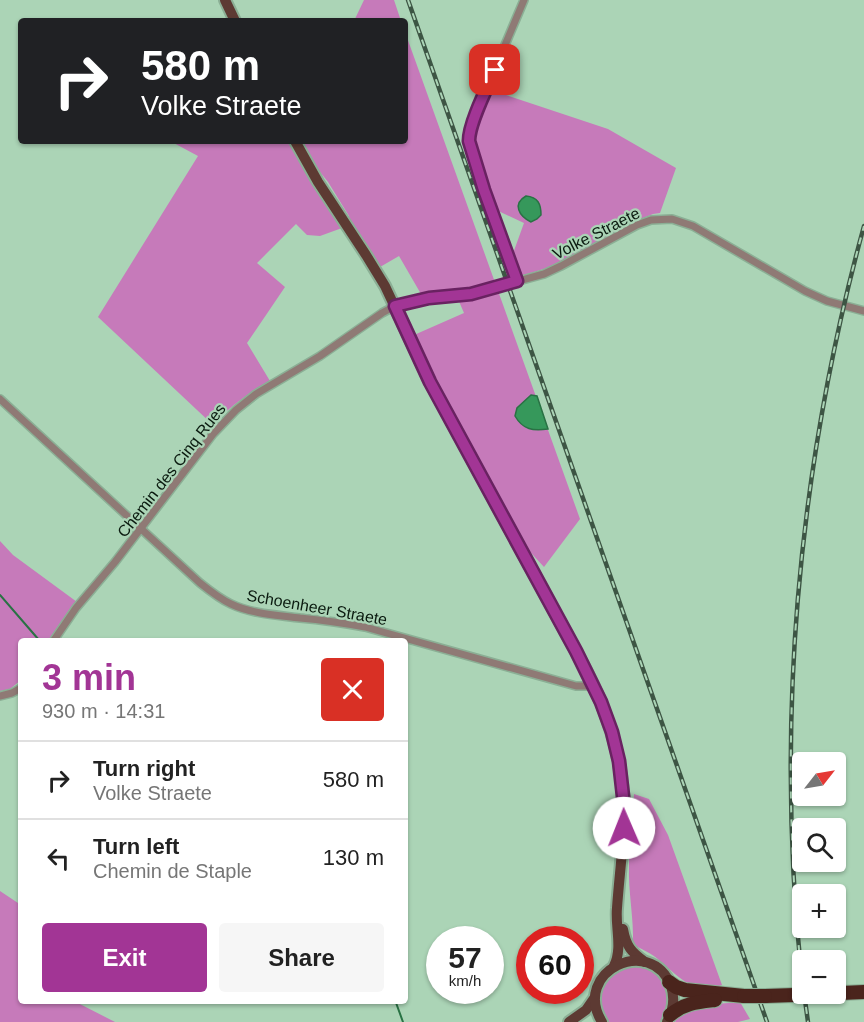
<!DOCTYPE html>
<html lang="en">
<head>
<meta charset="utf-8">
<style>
	:root { --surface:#fff; --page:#f6f6f6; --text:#222; --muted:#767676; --line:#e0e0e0; --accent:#a23595 }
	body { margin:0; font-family:Helvetica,sans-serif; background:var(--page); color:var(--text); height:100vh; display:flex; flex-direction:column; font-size:22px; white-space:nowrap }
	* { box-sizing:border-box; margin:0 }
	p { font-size:20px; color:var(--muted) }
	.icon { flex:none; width:33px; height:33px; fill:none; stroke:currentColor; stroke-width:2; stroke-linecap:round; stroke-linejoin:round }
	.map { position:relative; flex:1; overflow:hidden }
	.sheet { position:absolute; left:18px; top:638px; width:390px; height:366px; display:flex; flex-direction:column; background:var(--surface); border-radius:6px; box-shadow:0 2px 4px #0004 }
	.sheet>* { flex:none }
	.top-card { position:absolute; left:18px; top:18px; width:390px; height:126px; border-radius:6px; box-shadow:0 2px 4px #0004; background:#202124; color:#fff; overflow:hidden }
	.needle { width:39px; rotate:59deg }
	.fabs { position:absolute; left:792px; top:752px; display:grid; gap:12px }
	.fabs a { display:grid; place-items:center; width:54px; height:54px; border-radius:6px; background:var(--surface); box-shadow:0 2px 4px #0004; font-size:30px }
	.speed { position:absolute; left:426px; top:926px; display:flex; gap:12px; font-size:30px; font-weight:700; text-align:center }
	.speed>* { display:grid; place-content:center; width:78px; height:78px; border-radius:50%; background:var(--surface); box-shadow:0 2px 4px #0004; line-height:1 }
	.speed small { font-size:15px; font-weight:400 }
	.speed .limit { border:9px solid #d22; background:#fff; color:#111 }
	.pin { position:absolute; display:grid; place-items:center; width:51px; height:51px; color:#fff; margin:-26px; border-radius:12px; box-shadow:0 3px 9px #0006 }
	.me { position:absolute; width:66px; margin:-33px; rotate:359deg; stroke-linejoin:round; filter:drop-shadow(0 0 4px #0008) }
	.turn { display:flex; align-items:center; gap:21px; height:126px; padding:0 24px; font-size:27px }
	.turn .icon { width:78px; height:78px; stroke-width:2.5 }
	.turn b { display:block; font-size:42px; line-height:51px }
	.round { display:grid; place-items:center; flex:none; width:63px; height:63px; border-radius:6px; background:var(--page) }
	.overview { display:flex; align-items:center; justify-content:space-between; height:102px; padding:0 24px }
	h1 { font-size:36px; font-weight:700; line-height:45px; color:var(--accent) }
	.button { display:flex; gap:12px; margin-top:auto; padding:12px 24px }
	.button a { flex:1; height:69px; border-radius:6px; background:var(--accent); color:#fff; font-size:24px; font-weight:700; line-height:69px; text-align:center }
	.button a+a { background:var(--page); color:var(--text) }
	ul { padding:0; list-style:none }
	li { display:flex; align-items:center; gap:18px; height:78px; padding:0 24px; border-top:2px solid var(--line) }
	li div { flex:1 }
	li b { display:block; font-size:22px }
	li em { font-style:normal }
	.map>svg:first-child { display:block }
	.green { fill:#c67aba }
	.water { fill:#36985b; stroke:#297244; stroke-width:1.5 }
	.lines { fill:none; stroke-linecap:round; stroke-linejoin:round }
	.stream { stroke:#297244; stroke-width:2 }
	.street-casing { stroke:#8baf95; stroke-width:10 }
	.primary-casing { stroke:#8baf95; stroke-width:14 }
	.highway-casing { stroke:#8baf95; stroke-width:16 }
	.street { stroke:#8f7a75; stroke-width:7 }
	.primary { stroke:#5d3a33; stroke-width:10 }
	.highway { stroke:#4a241c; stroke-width:14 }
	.rail-casing { stroke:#3d5544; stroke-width:4.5 }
	.rail { stroke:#abd4b6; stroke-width:2; stroke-dasharray:7; stroke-linecap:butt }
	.highway-bridge-casing { stroke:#8baf95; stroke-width:16; stroke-linecap:butt }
	.highway-bridge { stroke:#4a241c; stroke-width:14 }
	.route-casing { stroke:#692261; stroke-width:15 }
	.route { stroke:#a23595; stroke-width:10 }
	.labels { text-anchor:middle; stroke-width:4.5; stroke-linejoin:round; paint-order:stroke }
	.street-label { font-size:16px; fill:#0a1a0f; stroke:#abd4b6 }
</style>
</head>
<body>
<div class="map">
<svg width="864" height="1022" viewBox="0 0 864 1022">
	<rect width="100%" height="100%" fill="#abd4b6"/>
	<g class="green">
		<path d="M 364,0 L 394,0 L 401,21 L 354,21 Z"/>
		<path d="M 405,32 L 580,519 L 544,567 L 522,543 L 431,372 L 414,335 L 464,313 L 455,292 L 421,294 L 399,256 L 380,267 L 350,222 L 349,216 L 328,182 L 312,162 L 303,141 L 405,141 Z"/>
		<path d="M 491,90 L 608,129 L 676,168 L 660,213 L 653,214 L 638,220 L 550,267 L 521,276 L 511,259 L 524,223 L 494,209 L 474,143 L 474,136 L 475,130 Z"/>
		<path d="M 170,141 L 289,141 L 315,186 L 342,228 L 320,236 L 307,235 L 296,224 L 257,263 L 285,287 L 247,343 L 270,381 C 248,394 231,405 213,425 L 98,317 L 198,156 Z"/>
		<path d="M 0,541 L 13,555 L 77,602 L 49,640 L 21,640 L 21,680 L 10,689 L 0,691 Z"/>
		<path d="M 634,794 L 649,799 L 668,835 L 722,985 C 693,995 679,977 659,960 C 651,953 642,949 633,945 C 634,918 628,892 629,865 C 629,841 633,818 634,794 Z"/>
		<path d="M 0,891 L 21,905 L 21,1000 L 74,1001 L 115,1022 L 0,1022 Z"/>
		<path d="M 628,966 C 662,965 680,993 660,1022 L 609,1022 C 598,1007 597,984 614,973 C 618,970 623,968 628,966 Z"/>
		<path d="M 740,1002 L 750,1019 L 738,1022 L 675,1022 L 680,1012 L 716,1004 Z"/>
	</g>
	<g class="water">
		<path d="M 526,196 C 538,197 541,204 541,215 L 537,219 L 531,222 C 519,216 512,204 526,196 Z"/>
		<path d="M 531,395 L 537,396 L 548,429 C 533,431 523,430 515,416 L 517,408 Z"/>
	</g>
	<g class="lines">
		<g class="stream">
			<path d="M 0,595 L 39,640"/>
			<path d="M 395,1000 L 403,1022"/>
		</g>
		<g class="street-casing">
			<g id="street">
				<path d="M 517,281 L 472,155 L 469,137 L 473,121 L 524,0"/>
				<path d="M 0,399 L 200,583 C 210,591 220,599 231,604 C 252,614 277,615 300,618 C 322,620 343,623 365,627 L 576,686 L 586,686 L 593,684"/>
				<path d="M 54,640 L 76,608 L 115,562 L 213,434 L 236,410 L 256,394 L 320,356 L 382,313 L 395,306 L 424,299 L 471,294 L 544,274 L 561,266 L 637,225 L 651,220 L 672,219 L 693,226 L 805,291 L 827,301 L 864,311"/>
				<path d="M 0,696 L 12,693 L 21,688"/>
			</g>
		</g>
		<g class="primary-casing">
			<g id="primary">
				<path d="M 225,0 L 235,21"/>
				<path d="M 295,141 L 318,182 L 366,255 L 385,286 L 430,382 L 586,670 C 610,717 625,767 624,820 C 623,850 619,879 617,908 C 615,927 623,948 614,966"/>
				<path d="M 623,929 C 626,946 631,952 645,962"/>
				<path d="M 569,1022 L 586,1010 L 595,997"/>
				<path d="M 602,1022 C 571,971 651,934 671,986 C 675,998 673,1011 667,1022"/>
			</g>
		</g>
		<g class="highway-casing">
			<g id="highway">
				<path d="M 669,982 L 676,987 L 685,990 L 744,996"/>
				<path d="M 819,994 L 864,992"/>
				<path d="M 765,996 L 795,995"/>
				<path d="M 670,1015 C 684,1003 698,1002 715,1000"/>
			</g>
		</g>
		<use href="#street" class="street"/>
		<use href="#primary" class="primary"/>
		<use href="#highway" class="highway"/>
		<g class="rail-casing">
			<g id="rail">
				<path d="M 408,0 L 767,1022"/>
				<path d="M 802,980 C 775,727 797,471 864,226"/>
				<path d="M 804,993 L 808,1022"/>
			</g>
		</g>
		<use href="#rail" class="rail"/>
		<g class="highway-bridge-casing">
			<g id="highway-bridge">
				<path d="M 795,995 L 819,994"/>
				<path d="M 744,996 L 765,996"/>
			</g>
		</g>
		<use href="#highway-bridge" class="highway-bridge"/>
	</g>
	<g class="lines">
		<g class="route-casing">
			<path id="route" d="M 495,70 C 487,88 469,123 469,141 L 484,190 L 517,281 L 471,294 L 429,298 L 395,306 L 430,382 L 576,651 L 601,702 L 612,732 L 619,761 L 624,805 L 624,828"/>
		</g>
		<use href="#route" class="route"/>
	</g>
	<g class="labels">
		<g class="street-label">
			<text transform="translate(596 233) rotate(-27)" y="6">Volke Straete</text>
			<text transform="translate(171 470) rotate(-52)" y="6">Chemin des Cinq Rues</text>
			<text transform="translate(317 607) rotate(10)" y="6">Schoenheer Straete</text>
		</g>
	</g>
</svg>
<div class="fabs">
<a><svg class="needle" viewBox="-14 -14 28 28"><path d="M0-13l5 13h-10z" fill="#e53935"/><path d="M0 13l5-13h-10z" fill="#767676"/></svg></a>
<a><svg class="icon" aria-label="search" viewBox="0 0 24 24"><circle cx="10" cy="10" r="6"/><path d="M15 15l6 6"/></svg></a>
<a>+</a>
<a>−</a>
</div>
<div class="speed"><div>57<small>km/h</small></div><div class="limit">60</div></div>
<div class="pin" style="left:495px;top:70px;background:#d93025"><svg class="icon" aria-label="arrive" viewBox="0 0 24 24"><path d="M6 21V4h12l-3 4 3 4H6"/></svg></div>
<svg class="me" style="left:624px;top:828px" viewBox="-20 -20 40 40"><circle r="19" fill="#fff"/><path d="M0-13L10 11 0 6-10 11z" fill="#a23595"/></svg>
<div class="top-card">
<div class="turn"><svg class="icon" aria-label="right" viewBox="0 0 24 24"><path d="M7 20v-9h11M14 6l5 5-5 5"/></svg><div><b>580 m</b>Volke Straete</div></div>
</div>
<section class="sheet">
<div class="overview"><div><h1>3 min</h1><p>930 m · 14:31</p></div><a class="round" style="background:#d93025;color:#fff"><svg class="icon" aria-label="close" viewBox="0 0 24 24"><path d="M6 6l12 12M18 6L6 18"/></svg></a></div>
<ul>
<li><svg class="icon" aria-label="right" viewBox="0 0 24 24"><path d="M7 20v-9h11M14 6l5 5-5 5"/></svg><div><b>Turn right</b><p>Volke Straete</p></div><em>580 m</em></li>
<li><svg class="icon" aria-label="left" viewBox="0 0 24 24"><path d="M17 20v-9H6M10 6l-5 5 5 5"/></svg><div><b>Turn left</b><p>Chemin de Staple</p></div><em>130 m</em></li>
</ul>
<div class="button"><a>Exit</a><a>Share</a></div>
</section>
</div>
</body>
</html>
